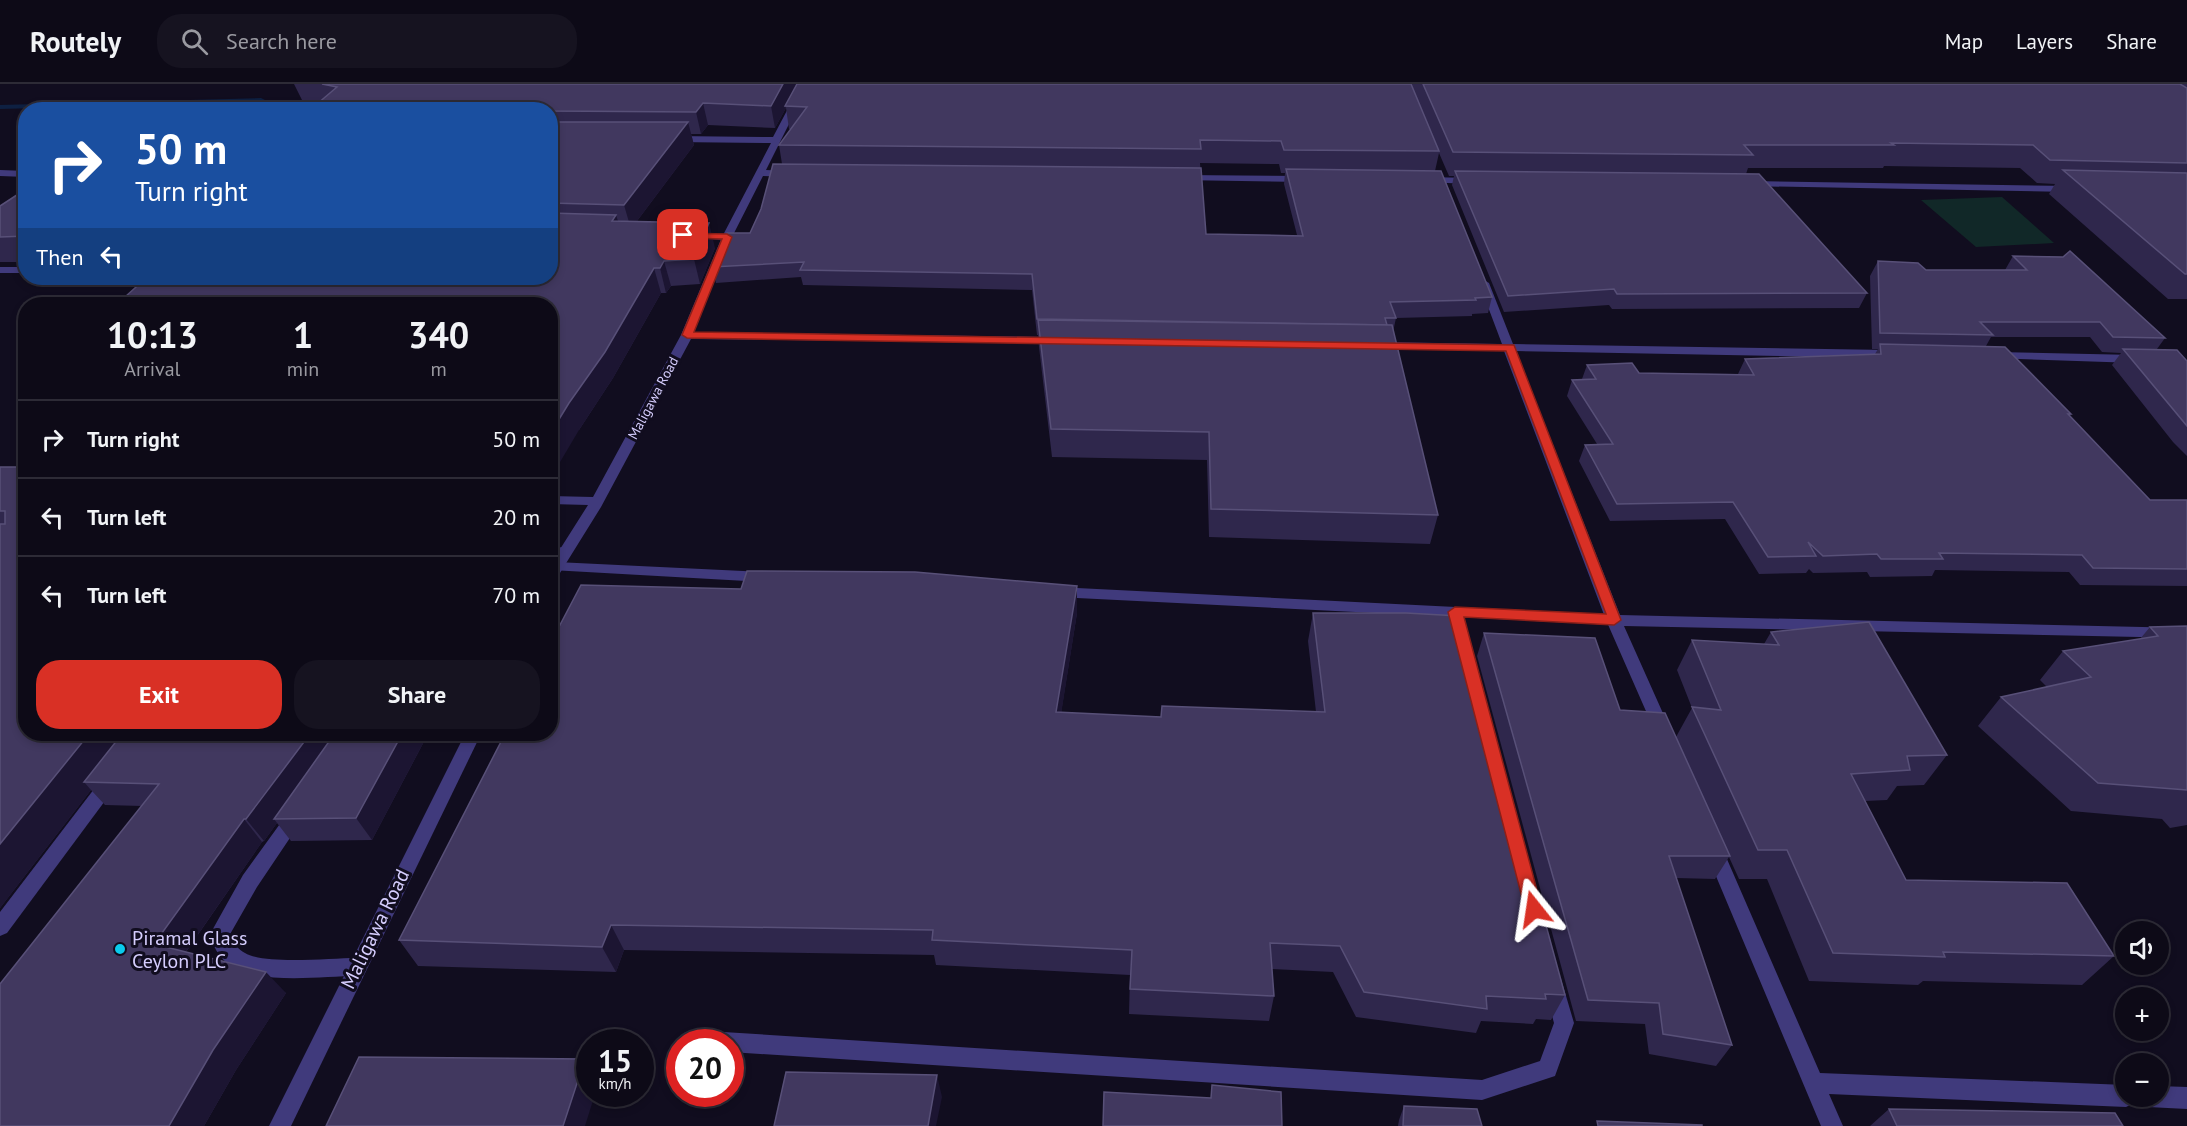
<!DOCTYPE html>
<html lang="en">
<head>
<meta charset="utf-8">
<style>
	:root { --surface:#0d0a17; --page:#161320; --text:#f1f3f6; --muted:#9a9aa1; --line:#2d2b36; --accent:#d93025 }
	body { margin:0; font-family:"PT Sans",sans-serif; background:var(--page); color:var(--text); height:100vh; display:flex; flex-direction:column; font-size:22px; white-space:nowrap }
	* { box-sizing:border-box; margin:0 }
	p { font-size:20px; color:var(--muted) }
	.icon { flex:none; width:33px; height:33px; fill:none; stroke:currentColor; stroke-width:2; stroke-linecap:round; stroke-linejoin:round }
	.map { position:relative; flex:1; overflow:hidden }
	.sheet { position:absolute; left:18px; top:213px; width:540px; height:444px; display:flex; flex-direction:column; background:var(--surface); border-radius:24px; box-shadow:0 3px 9px #0003,0 0 0 2px var(--line) }
	.sheet>* { flex:none }
	.guide { position:absolute; left:18px; top:18px; width:540px; height:183px; border-radius:24px; box-shadow:0 3px 9px #0003,0 0 0 2px var(--line); background:#1a4fa0; color:#fff; overflow:hidden }
	.tools { position:absolute; left:2115px; top:837px; display:grid; gap:12px }
	.tools a { display:grid; place-items:center; width:54px; height:54px; border-radius:50%; background:var(--surface); box-shadow:0 3px 9px #0003,0 0 0 2px var(--line); font-size:30px }
	.speed { position:absolute; left:576px; top:945px; display:flex; gap:12px; font-size:30px; font-weight:700; text-align:center }
	.speed>* { display:grid; place-content:center; width:78px; height:78px; border-radius:50%; background:var(--surface); box-shadow:0 3px 9px #0003,0 0 0 2px var(--line); line-height:1 }
	.speed small { font-size:15px; font-weight:400 }
	.speed .limit { border:9px solid #d22; background:#fff; color:#111 }
	.pin { position:absolute; display:grid; place-items:center; width:51px; height:51px; color:#fff; margin:-26px; border-radius:12px; box-shadow:0 3px 9px #0006 }
	.me { position:absolute; width:66px; margin:-33px; rotate:345deg; stroke-linejoin:round; filter:drop-shadow(0 0 4px #0008) }
	.turn { display:flex; align-items:center; gap:21px; height:126px; padding:0 18px; font-size:27px }
	.turn .icon { width:78px; height:78px; stroke-width:2.5 }
	.turn b { display:block; font-size:42px; line-height:51px }
	.then { display:flex; align-items:center; height:57px; padding:0 18px; background:#0003; gap:12px; font-size:22px }
	.eta { display:flex; justify-content:space-evenly; align-items:center; height:102px; text-align:center }
	.eta b { font-size:36px; font-weight:800; line-height:42px }
	.action { display:flex; gap:12px; margin-top:auto; padding:12px 18px }
	.action a { flex:1; height:69px; border-radius:24px; background:var(--accent); color:#fff; font-size:24px; font-weight:800; line-height:69px; text-align:center }
	.action a+a { background:var(--page); color:var(--text) }
	ul { padding:0; list-style:none }
	li { display:flex; align-items:center; gap:18px; height:78px; padding:0 18px; border-top:2px solid var(--line) }
	li div { flex:1 }
	li b { display:block; font-size:22px }
	li em { font-style:normal }
	header { display:flex; align-items:center; gap:36px; box-sizing:border-box; height:84px; padding:0 30px; background:var(--surface); border-bottom:2px solid var(--line) }
	header strong { font-size:28px }
	nav { display:flex; gap:33px; margin-inline-start:auto; font-size:21px }
	.search { width:420px; height:54px; background:var(--page); display:flex; align-items:center; gap:15px; box-sizing:border-box; padding:0 21px; border-radius:24px; color:var(--muted); font-size:22px }
	.map>svg:first-child { display:block }
	.green { fill:#112828 }
	.lines { fill:none; stroke-linecap:round; stroke-linejoin:round }
	.stream { fill:#0e2042; fill-rule:evenodd }
	.service { fill:#403a7c; fill-rule:evenodd }
	.minor { fill:#403a7c; fill-rule:evenodd }
	.wall { fill:#2f274c; fill-rule:evenodd }
	.shaded-wall { fill:#1c1532 }
	.building { fill:#41385f; stroke:#585078; stroke-width:1.5 }
	.route { fill:#d93025; stroke:#8d1f18; stroke-width:1.5 }
	.poi-dot { fill:#0acbec; stroke:#110d1f; stroke-width:2 }
	.labels { text-anchor:middle; stroke-width:6; stroke-linejoin:round; paint-order:stroke }
	.far-street-label { font-size:14px; fill:#d5cdfd; stroke:#110d1f }
	.near-street-label { font-size:20px; fill:#d5cdfd; stroke:#110d1f }
	.near-poi-label { font-size:20px; fill:#d5cdfd; stroke:#110d1f; text-anchor:start }
</style>
</head>
<body>
<header>
<strong>Routely</strong>
<div class="search"><svg class="icon" aria-label="search" viewBox="0 0 24 24"><circle cx="10" cy="10" r="6"/><path d="M15 15l6 6"/></svg>Search here</div>
<nav><a>Map</a><a>Layers</a><a>Share</a></nav>
</header>
<div class="map">
<svg width="2187" height="1042" viewBox="0 0 2187 1042">
	<rect width="100%" height="100%" fill="#110d1f"/>
	<path class="green" d="M 2002,113 L 2054,159 L 1976,163 L 1921,116 Z"/>
	<g class="lines">
		<path class="stream" d="M 261,14 L 265,16 L 264,18 L 0,25 L 0,21 Z"/>
		<g class="service">
			<path d="M 0,86 L 26,87 L 26,93 L 0,92 Z"/>
			<path d="M 694,149 L 727,150 L 732,153 L 727,156 L 690,154 L 689,152 Z"/>
			<rect x="0" y="183" width="26" height="6"/>
			<path d="M 565,463 L 570,465 L 572,468 L 570,471 L 550,474 L 550,464 Z"/>
			<path d="M 556,478 L 764,488 L 771,493 L 764,498 L 551,486 L 550,480 Z"/>
			<path d="M 1057,503 L 1614,531 L 1619,532 L 1622,536 L 1619,540 L 1614,541 L 1057,513 L 1050,508 Z"/>
			<path d="M 110,690 L 116,692 L 119,697 L 116,702 L 7,849 L 0,852 L 0,828 L 104,692 Z"/>
			<path d="M 296,724 L 302,726 L 305,731 L 302,736 L 257,803 L 229,852 C 233,859 238,865 245,869 C 264,881 331,874 356,874 L 363,877 L 366,883 L 363,889 L 356,892 C 322,892 254,902 227,879 C 218,872 214,862 209,852 L 243,791 L 290,726 Z"/>
			<path d="M 1554,893 L 1561,895 L 1574,939 L 1555,992 L 1482,1016 L 730,968 L 730,958 L 682,958 L 681,956 L 684,949 L 691,946 L 1482,996 L 1540,977 L 1554,939 L 1544,902 L 1547,895 Z"/>
		</g>
		<g class="minor">
			<path d="M 801,0 L 809,0 L 766,86 L 789,87 L 794,90 L 789,93 L 763,92 L 732,153 L 694,248 L 1059,253 L 1065,256 L 1059,259 L 691,255 L 601,423 L 555,497 L 550,498 L 550,481 L 588,421 L 550,420 L 550,412 L 593,413 L 681,251 L 722,153 L 771,59 L 673,58 L 669,55 L 673,52 L 773,53 Z"/>
			<path d="M 1182,91 L 1305,92 L 1310,95 L 1305,98 L 1179,96 L 1179,92 Z"/>
			<path d="M 1425,93 L 1473,94 L 1478,97 L 1473,100 L 1422,98 L 1420,96 Z"/>
			<path d="M 1749,97 L 2070,102 L 2075,105 L 2070,108 L 1746,102 L 1746,98 Z"/>
			<path d="M 1484,196 L 1489,199 L 1513,260 L 1890,266 L 1896,270 L 1890,274 L 1516,267 L 1620,531 L 2187,544 L 2187,554 L 1624,542 L 1670,645 L 1668,650 L 1662,651 L 1656,650 L 1606,536 L 1504,267 L 1377,264 L 1371,261 L 1377,258 L 1502,260 L 1479,199 Z"/>
			<path d="M 1995,268 L 2136,271 L 2142,275 L 2136,279 L 1991,274 L 1991,270 Z"/>
			<path d="M 465,650 L 481,650 L 291,1042 L 269,1042 Z"/>
			<path d="M 1714,758 L 1720,761 L 1723,766 L 1820,989 L 2126,1001 L 2126,1012 L 2136,1012 L 2134,1019 L 2126,1023 L 1829,1010 L 1843,1042 L 1821,1042 L 1705,766 L 1708,761 Z"/>
			<path d="M 2158,1002 L 2187,1003 L 2187,1025 L 2148,1023 L 2140,1019 L 2138,1012 L 2158,1012 Z"/>
		</g>
	</g>
	<g class="wall">
		<path d="M 294,0 L 2187,0 L 2187,215 L 2168,215 L 2049,110 L 2055,100 L 2037,99 L 2020,84 L 1884,82 L 1883,84 L 1748,84 L 1746,90 L 1867,209 L 1859,224 L 1612,225 L 1609,221 L 1504,228 L 1452,101 L 1454,92 L 1449,92 L 1439,69 L 1435,87 L 1492,213 L 1488,229 L 1472,230 L 1472,232 L 1396,234 L 1393,248 L 1438,431 L 1430,460 L 1209,453 L 1207,376 L 1052,373 L 1039,263 L 1038,251 L 1037,251 L 1032,206 L 803,201 L 801,193 L 716,199 L 712,183 L 750,149 L 782,80 L 779,61 L 791,45 L 789,45 L 786,24 L 775,44 L 708,41 L 701,50 L 691,50 L 694,61 L 637,137 L 715,164 L 700,200 L 671,202 L 666,209 L 661,209 L 613,294 L 579,346 L 550,220 L 129,220 L 125,213 L 550,194 L 550,26 L 318,19 L 302,16 ZM 1200,79 L 1279,80 L 1281,89 L 1285,89 L 1284,100 L 1297,151 L 1206,150 Z"/>
		<path d="M 26,105 L 26,178 L 0,178 L 0,122 Z"/>
		<path d="M 2013,172 L 2165,254 L 2157,265 L 2187,277 L 2187,372 L 2173,358 L 2112,281 L 2121,269 L 2102,268 L 2090,253 L 1991,253 L 1986,262 L 2071,330 L 2070,332 L 2150,416 L 2187,416 L 2187,502 L 2080,501 L 2069,488 L 1935,486 L 1932,492 L 1870,493 L 1867,488 L 1813,489 L 1809,485 L 1806,489 L 1759,490 L 1725,435 L 1610,437 L 1579,377 L 1585,361 L 1597,360 L 1567,312 L 1572,296 L 1582,295 L 1587,281 L 1639,289 L 1738,290 L 1745,275 L 1875,270 L 1878,265 L 1872,265 L 1870,192 L 1878,177 L 1926,186 L 2005,186 Z"/>
		<path d="M 0,383 L 26,383 L 26,650 L 428,650 L 372,756 L 291,757 L 277,739 L 264,757 L 262,758 L 186,868 L 286,909 L 236,986 L 204,1042 L 0,1042 L 142,722 L 105,721 L 91,706 L 0,824 Z"/>
		<path d="M 1077,502 L 1077,529 L 1061,629 L 1161,633 L 1316,628 L 1308,557 L 1313,529 L 1565,911 L 1551,936 L 1536,935 L 1533,940 L 1481,937 L 1476,949 L 1356,933 L 1333,888 L 1272,885 L 1274,912 L 1269,937 L 1129,930 L 1130,891 L 936,881 L 934,871 L 624,866 L 616,888 L 418,882 L 399,856 L 741,505 Z"/>
		<path d="M 2187,542 L 2187,741 L 2170,744 L 2162,735 L 2071,727 L 1978,642 L 2001,613 L 2047,603 L 2040,596 L 2063,567 L 2140,555 L 2150,543 Z"/>
		<path d="M 1771,548 L 1947,671 L 1924,701 L 1897,702 L 1887,716 L 1865,717 L 1906,796 L 2114,872 L 2082,901 L 1923,897 L 1918,901 L 1809,897 L 1767,795 L 1739,795 L 1729,773 L 1715,795 L 1676,794 L 1732,961 L 1716,982 L 1649,970 L 1645,940 L 1576,937 L 1477,572 L 1484,549 L 1620,626 L 1676,653 L 1692,624 L 1677,586 L 1692,556 L 1764,560 Z"/>
		<path d="M 1404,1022 L 1482,1042 L 1398,1042 L 1399,1036 Z"/>
		<path d="M 1889,1025 L 2123,1042 L 1870,1042 Z"/>
	</g>
	<g class="shaded-wall">
		<path d="M 783,0 L 798,0 L 785,22 L 786,24 L 775,44 L 771,22 Z"/>
		<path d="M 703,19 L 708,41 L 701,50 L 696,28 Z"/>
		<path d="M 688,38 L 694,61 L 631,145 L 624,121 Z"/>
		<path d="M 616,131 L 624,155 L 612,137 Z"/>
		<path d="M 709,139 L 715,164 L 700,200 L 694,175 Z"/>
		<path d="M 664,177 L 671,202 L 666,209 L 660,184 Z"/>
		<path d="M 654,184 L 661,209 L 613,294 L 579,346 L 550,395 L 550,350 Z"/>
		<path d="M 1077,502 L 1077,529 L 1057,656 L 1056,628 Z"/>
		<path d="M 89,650 L 133,650 L 84,698 L 91,706 L 0,824 L 0,760 Z"/>
		<path d="M 310,650 L 332,650 L 339,660 L 274,735 L 277,739 L 264,757 L 246,735 Z"/>
		<path d="M 402,650 L 428,650 L 372,756 L 356,734 Z"/>
		<path d="M 244,735 L 262,758 L 176,882 L 154,860 Z"/>
		<path d="M 611,841 L 624,866 L 616,888 L 602,863 Z"/>
		<path d="M 266,888 L 286,909 L 236,986 L 204,1042 L 169,1042 L 213,966 Z"/>
		<path d="M 585,975 L 590,982 L 590,1010 L 595,1010 L 585,1042 L 563,1042 Z"/>
		<path d="M 937,991 L 942,1013 L 936,1042 L 928,1042 Z"/>
	</g>
	<g class="building">
		<path d="M 322,0 L 783,0 L 771,22 L 703,19 L 696,28 L 550,27 L 550,26 L 310,26 L 337,3 Z"/>
		<path d="M 797,0 L 1411,0 L 1439,67 L 1284,66 L 1281,57 L 1200,56 L 1201,65 L 779,61 L 807,23 L 785,22 Z"/>
		<path d="M 1423,0 L 2180,0 L 2187,4 L 2187,79 L 2050,76 L 2033,61 L 1891,59 L 1894,61 L 1744,61 L 1753,71 L 1453,68 Z"/>
		<path d="M 550,38 L 688,38 L 624,121 L 550,119 Z"/>
		<path d="M 773,80 L 1201,84 L 1206,150 L 1303,152 L 1286,85 L 1441,87 L 1492,213 L 1475,214 L 1476,216 L 1390,218 L 1396,234 L 1385,234 L 1387,241 L 1037,235 L 1032,190 L 800,186 L 804,178 L 712,183 L 727,149 L 750,149 L 761,125 Z"/>
		<path d="M 2063,86 L 2187,89 L 2187,190 L 2185,190 Z"/>
		<path d="M 1455,87 L 1759,90 L 1867,209 L 1617,210 L 1614,205 L 1508,212 Z"/>
		<path d="M 26,105 L 26,152 L 0,153 L 0,122 Z"/>
		<path d="M 550,129 L 616,131 L 612,137 L 709,139 L 694,175 L 664,177 L 660,184 L 654,184 L 605,268 L 569,319 L 550,350 L 550,220 L 164,220 L 171,214 L 125,213 L 146,194 L 550,194 Z"/>
		<path d="M 2070,167 L 2165,254 L 2113,253 L 2100,238 L 1980,238 L 1993,251 L 1880,249 L 1878,177 L 1918,179 L 1926,186 L 2027,186 L 2013,172 L 2063,173 Z"/>
		<path d="M 1038,236 L 1392,241 L 1438,431 L 1211,425 L 1209,348 L 1051,345 Z"/>
		<path d="M 1880,260 L 2005,263 L 2071,330 L 2068,330 L 2150,416 L 2187,416 L 2187,485 L 2093,484 L 2082,471 L 1939,469 L 1943,475 L 1881,475 L 1877,470 L 1823,472 L 1808,458 L 1816,472 L 1768,473 L 1733,418 L 1617,420 L 1585,361 L 1613,360 L 1572,296 L 1596,295 L 1587,281 L 1632,279 L 1639,289 L 1754,291 L 1745,275 L 1881,270 Z"/>
		<path d="M 2123,265 L 2177,266 L 2187,277 L 2187,342 Z"/>
		<path d="M 0,383 L 26,383 L 26,650 L 89,650 L 0,760 L 0,440 L 5,440 L 5,427 L 0,427 Z"/>
		<path d="M 747,487 L 915,488 L 1077,502 L 1056,628 L 1161,633 L 1162,622 L 1325,628 L 1313,529 L 1406,529 L 1459,532 L 1462,544 L 1465,544 L 1565,911 L 1545,910 L 1546,915 L 1486,912 L 1487,925 L 1364,908 L 1340,862 L 1270,859 L 1274,912 L 1130,905 L 1132,866 L 932,856 L 933,846 L 611,841 L 602,863 L 399,856 L 505,650 L 550,650 L 550,560 L 581,501 L 741,505 Z"/>
		<path d="M 1869,538 L 1947,671 L 1907,672 L 1910,686 L 1851,690 L 1906,796 L 2067,799 L 2114,872 L 1943,868 L 1945,873 L 1833,869 L 1787,766 L 1758,766 L 1692,623 L 1721,626 L 1692,556 L 1779,561 L 1771,548 Z"/>
		<path d="M 2187,542 L 2187,706 L 2098,699 L 2001,613 L 2091,593 L 2063,567 L 2158,552 L 2150,543 Z"/>
		<path d="M 1484,549 L 1595,554 L 1620,626 L 1665,629 L 1730,772 L 1669,772 L 1732,961 L 1663,950 L 1659,919 L 1588,916 Z"/>
		<path d="M 122,650 L 310,650 L 246,735 L 244,735 L 154,860 L 266,888 L 213,966 L 169,1042 L 0,1042 L 0,900 L 159,700 L 84,698 Z"/>
		<path d="M 333,650 L 402,650 L 356,734 L 274,735 L 333,652 Z"/>
		<path d="M 359,973 L 585,975 L 563,1042 L 326,1042 Z"/>
		<path d="M 786,988 L 937,991 L 928,1042 L 774,1042 Z"/>
		<path d="M 1212,1001 L 1281,1008 L 1282,1042 L 1103,1042 L 1104,1008 L 1211,1014 Z"/>
		<path d="M 1404,1022 L 1477,1025 L 1482,1042 L 1403,1042 Z"/>
		<path d="M 1889,1025 L 2115,1029 L 2123,1042 L 1897,1042 Z"/>
		<path d="M 1597,1037 L 1702,1041 L 1702,1042 L 1598,1042 Z"/>
	</g>
	<path class="route" d="M 680,149 L 727,150 L 732,153 L 694,248 L 1514,261 L 1621,536 L 1614,541 L 1464,533 L 1542,825 L 1540,830 L 1534,832 L 1528,830 L 1525,825 L 1448,528 L 1455,523 L 1606,530 L 1506,267 L 687,254 L 682,251 L 722,155 L 683,154 L 680,153 Z"/>
	<circle class="poi-dot" cx="120" cy="865" r="6"/>
	<g class="labels">
		<g class="far-street-label">
			<text transform="translate(653 314) rotate(-62)" y="5">Maligawa Road</text>
		</g>
		<g class="near-street-label">
			<text transform="translate(375 845) rotate(-64)" y="7">Maligawa Road</text>
		</g>
		<g class="near-poi-label">
			<text x="132" y="861">Piramal Glass<tspan x="132" dy="23">Ceylon PLC</tspan></text>
		</g>
	</g>
</svg>
<div class="tools">
<a><svg class="icon" aria-label="sound" viewBox="0 0 24 24"><path d="M4 9h4l5-4v14l-5-4H4zM17 9q2 3 0 6"/></svg></a>
<a>+</a>
<a>−</a>
</div>
<div class="speed"><div>15<small>km/h</small></div><div class="limit">20</div></div>
<div class="pin" style="left:683px;top:151px;background:#d93025"><svg class="icon" aria-label="arrive" viewBox="0 0 24 24"><path d="M6 21V4h12l-3 4 3 4H6"/></svg></div>
<svg class="me" style="left:1534px;top:825px" viewBox="-20 -20 40 40"><path d="M0-17L14 15 0 8-14 15z" fill="#d93025" stroke="#fff" stroke-width="4"/></svg>
<div class="guide">
<div class="turn"><svg class="icon" aria-label="right" viewBox="0 0 24 24"><path d="M7 20v-9h11M14 6l5 5-5 5"/></svg><div><b>50 m</b>Turn right</div></div>
<div class="then">Then<svg class="icon" aria-label="left" viewBox="0 0 24 24"><path d="M17 20v-9H6M10 6l-5 5 5 5"/></svg></div>
</div>
<section class="sheet">
<div class="eta">
<div><b>10:13</b><p>Arrival</p></div>
<div><b>1</b><p>min</p></div>
<div><b>340</b><p>m</p></div>
</div>
<ul>
<li><svg class="icon" aria-label="right" viewBox="0 0 24 24"><path d="M7 20v-9h11M14 6l5 5-5 5"/></svg><div><b>Turn right</b></div><em>50 m</em></li>
<li><svg class="icon" aria-label="left" viewBox="0 0 24 24"><path d="M17 20v-9H6M10 6l-5 5 5 5"/></svg><div><b>Turn left</b></div><em>20 m</em></li>
<li><svg class="icon" aria-label="left" viewBox="0 0 24 24"><path d="M17 20v-9H6M10 6l-5 5 5 5"/></svg><div><b>Turn left</b></div><em>70 m</em></li>
</ul>
<div class="action"><a>Exit</a><a>Share</a></div>
</section>
</div>
</body>
</html>
